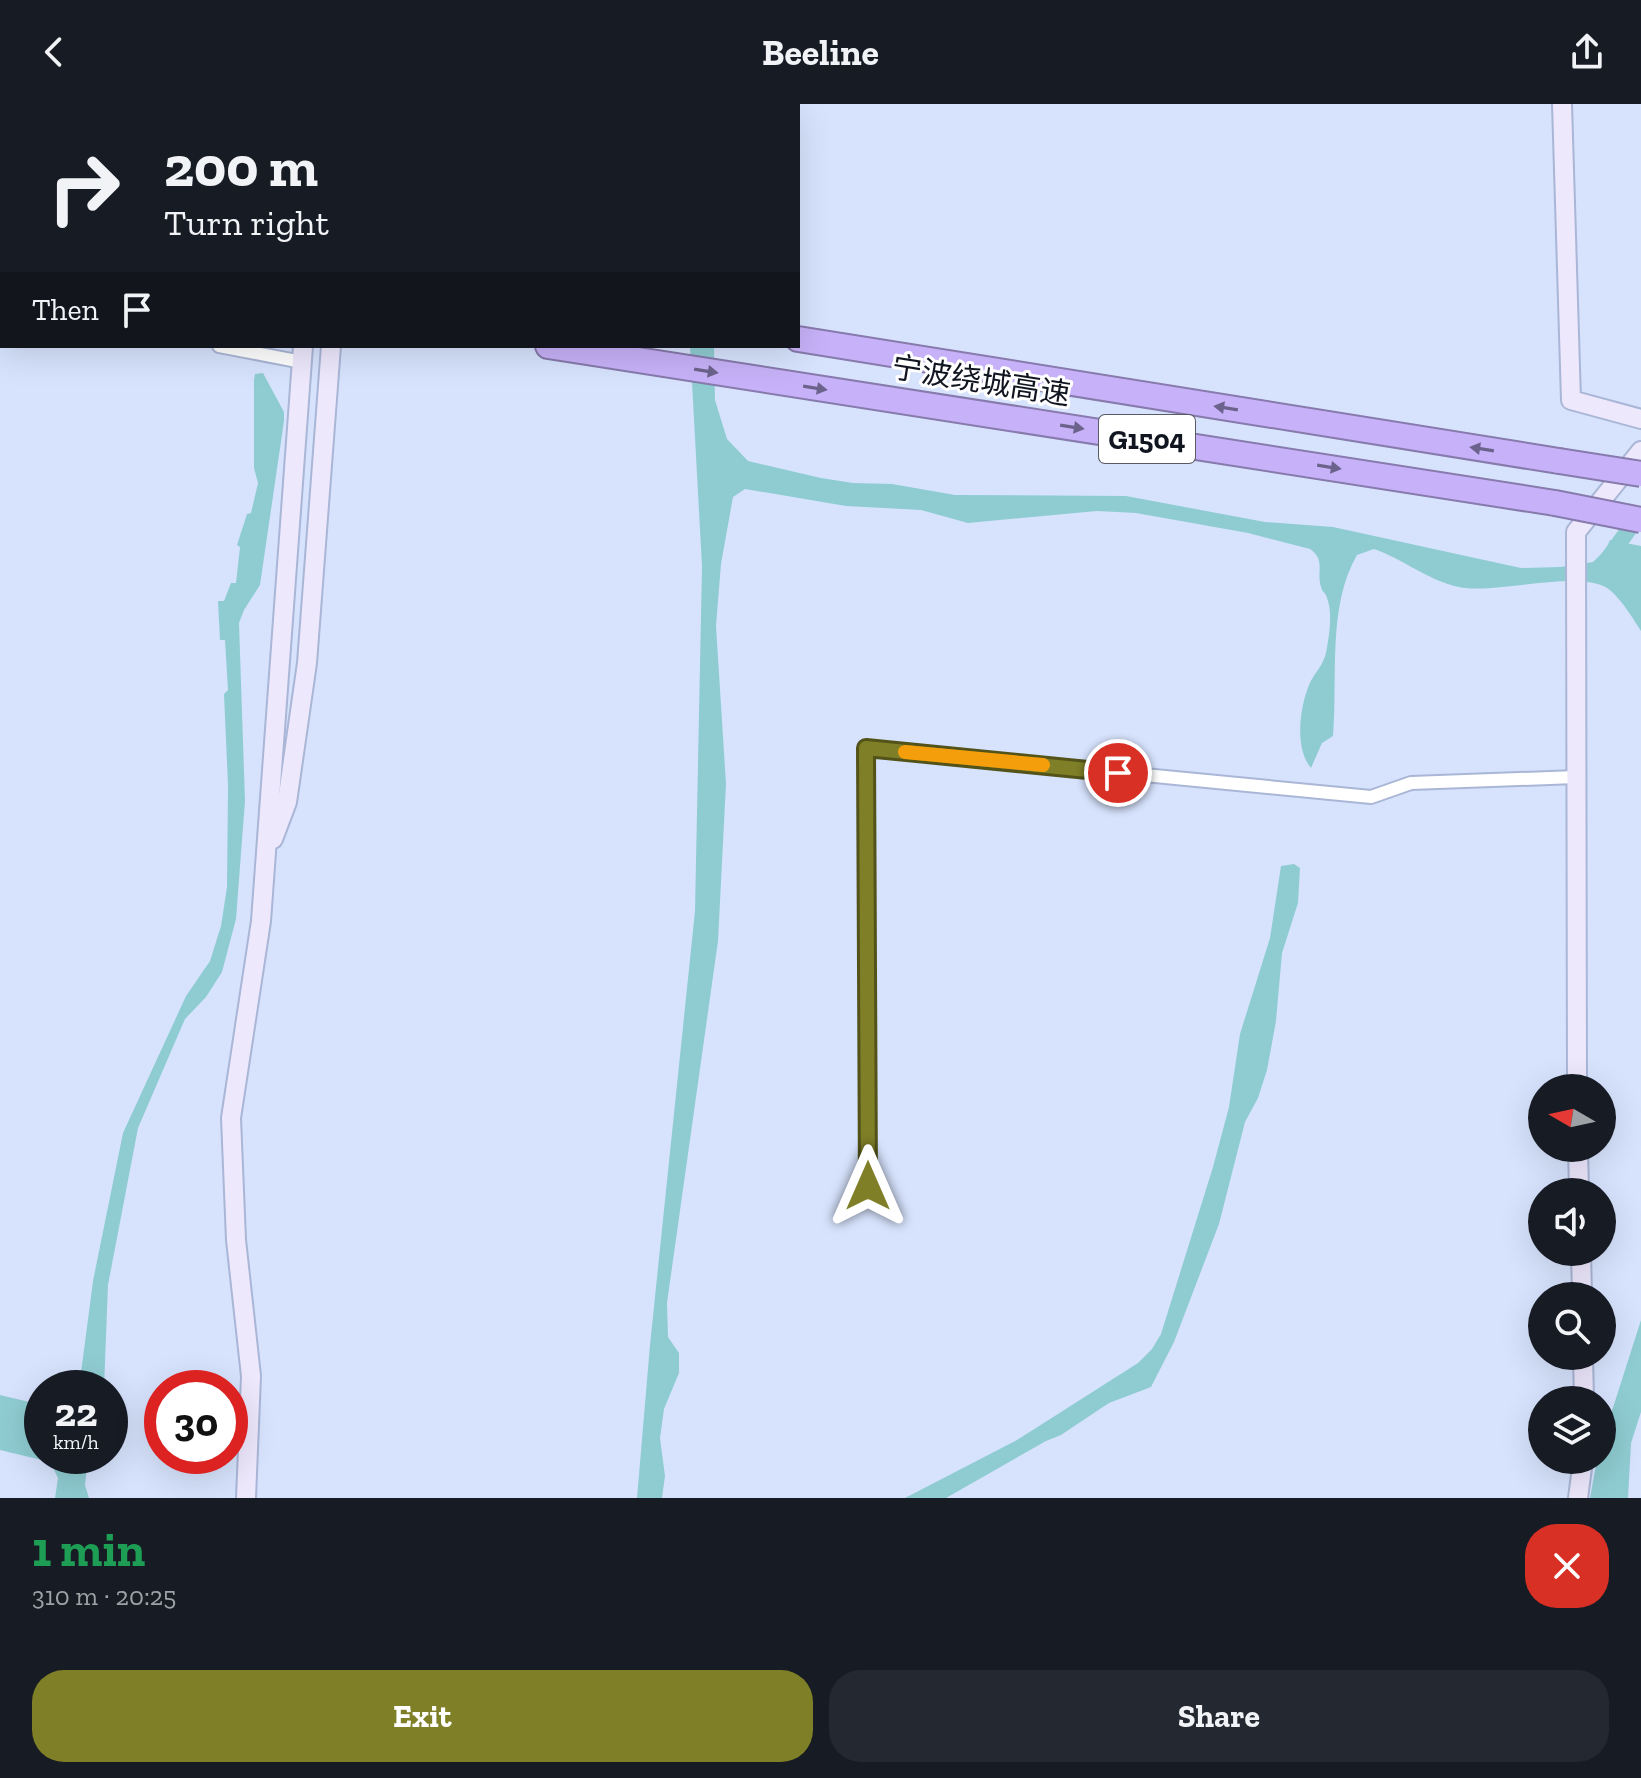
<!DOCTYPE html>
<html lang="en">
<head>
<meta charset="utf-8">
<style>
	:root { --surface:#171b24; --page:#242831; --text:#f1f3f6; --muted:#9ea1a6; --accent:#7f7f27 }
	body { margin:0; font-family:"Zilla Slab","Noto Sans SC",serif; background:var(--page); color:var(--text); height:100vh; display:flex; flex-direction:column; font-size:30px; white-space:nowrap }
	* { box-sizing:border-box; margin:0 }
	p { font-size:26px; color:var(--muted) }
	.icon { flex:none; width:44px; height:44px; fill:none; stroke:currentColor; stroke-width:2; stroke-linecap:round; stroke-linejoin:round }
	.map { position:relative; height:1394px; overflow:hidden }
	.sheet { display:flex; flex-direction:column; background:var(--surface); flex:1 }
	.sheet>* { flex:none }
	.guide { position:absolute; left:0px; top:0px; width:800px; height:244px; box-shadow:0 8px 32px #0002; background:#171b24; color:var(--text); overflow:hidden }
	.needle { width:52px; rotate:279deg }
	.controls { position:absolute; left:1528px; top:970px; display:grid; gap:16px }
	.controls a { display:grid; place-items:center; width:88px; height:88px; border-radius:50%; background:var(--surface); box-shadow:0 8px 32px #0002; font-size:40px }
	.speed { position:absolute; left:24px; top:1266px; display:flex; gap:16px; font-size:40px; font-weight:700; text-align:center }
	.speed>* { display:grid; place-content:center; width:104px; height:104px; border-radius:50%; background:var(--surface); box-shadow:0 8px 32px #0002; line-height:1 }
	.speed small { font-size:20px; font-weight:400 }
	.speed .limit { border:12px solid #d22; background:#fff; color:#111 }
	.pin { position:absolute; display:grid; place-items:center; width:68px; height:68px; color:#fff; margin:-34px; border:4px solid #fff; border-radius:50%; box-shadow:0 2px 8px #0007 }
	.me { position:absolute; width:88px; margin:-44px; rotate:0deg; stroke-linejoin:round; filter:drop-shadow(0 0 6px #0008) }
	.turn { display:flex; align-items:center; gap:28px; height:168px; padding:0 32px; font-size:36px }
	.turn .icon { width:104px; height:104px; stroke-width:2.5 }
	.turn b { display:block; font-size:56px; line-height:68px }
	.then { display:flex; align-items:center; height:76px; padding:0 32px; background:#0003; gap:16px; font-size:30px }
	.round { display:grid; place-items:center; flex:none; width:84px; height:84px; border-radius:32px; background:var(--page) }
	.overview { display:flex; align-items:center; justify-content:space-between; height:136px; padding:0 32px }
	h1 { font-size:48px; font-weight:800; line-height:60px; color:#1e9e55 }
	.cta { display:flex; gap:16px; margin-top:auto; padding:16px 32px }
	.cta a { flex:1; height:92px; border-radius:32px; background:var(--accent); color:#fff; font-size:32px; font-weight:800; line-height:92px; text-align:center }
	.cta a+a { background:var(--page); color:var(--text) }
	header { display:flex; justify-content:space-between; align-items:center; height:104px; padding:0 32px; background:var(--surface); font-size:36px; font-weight:800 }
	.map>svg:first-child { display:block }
	.water { fill:#8fccd2 }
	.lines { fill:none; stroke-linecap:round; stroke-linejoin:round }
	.canal { stroke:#8fccd2; stroke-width:16 }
	.street-casing { stroke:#a9b6d6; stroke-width:16 }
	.secondary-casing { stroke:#a9b6d6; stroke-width:22 }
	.highway-casing { stroke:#877aac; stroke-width:28 }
	.street { stroke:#fff; stroke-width:12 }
	.secondary { stroke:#eee8fd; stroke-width:18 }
	.highway { stroke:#c7b1f8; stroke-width:24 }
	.highway-bridge-casing { stroke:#877aac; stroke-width:28; stroke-linecap:butt }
	.highway-bridge { stroke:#c7b1f8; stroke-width:24 }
	.oneway { fill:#6c638c }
	.route-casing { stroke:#535319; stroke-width:20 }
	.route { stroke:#7f7f27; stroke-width:14 }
	.slow { stroke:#f59e0b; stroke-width:14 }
	.labels { text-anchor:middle; stroke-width:6; stroke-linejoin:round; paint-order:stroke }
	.shield { fill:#fff; stroke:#585b63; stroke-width:2 }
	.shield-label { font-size:28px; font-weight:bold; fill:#101520 }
	.street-label { font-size:30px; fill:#101520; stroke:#fff }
</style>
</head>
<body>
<header><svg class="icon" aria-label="back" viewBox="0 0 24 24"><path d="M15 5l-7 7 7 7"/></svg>Beeline<svg class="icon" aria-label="share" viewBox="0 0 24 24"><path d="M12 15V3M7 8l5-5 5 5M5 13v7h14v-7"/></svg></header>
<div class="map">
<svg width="1641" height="1394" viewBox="0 0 1641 1394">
	<rect width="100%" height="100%" fill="#d7e3fd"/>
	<g class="water">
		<path d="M 690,242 L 714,242 L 715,296 L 727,335 L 748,357 L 821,374 L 853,379 L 892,380 L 955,391 L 1126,392 L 1265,418 L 1333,423 L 1521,464 L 1560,463 L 1593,458 L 1606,445 L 1610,436 L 1641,442 L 1641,527 C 1632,513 1623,498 1611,487 C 1585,463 1498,491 1459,483 C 1429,477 1403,455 1374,445 L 1357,451 C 1327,503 1338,573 1333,632 L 1322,639 L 1311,664 C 1294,644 1300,603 1309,581 C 1314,569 1323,562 1326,549 C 1329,533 1333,509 1327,494 C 1325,487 1323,490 1321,483 C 1316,468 1326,456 1310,445 L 1248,429 L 1136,409 L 1097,407 L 968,419 L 921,406 L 846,402 L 745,385 L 733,393 L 721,460 L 716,522 L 726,680 L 718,837 L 667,1199 L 668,1233 L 679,1249 L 679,1269 L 664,1305 L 660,1334 L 665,1372 L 662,1394 L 637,1394 L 650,1241 L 695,807 L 702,462 Z"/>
		<path d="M 263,269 L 284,308 L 284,317 L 260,481 L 244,506 L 239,519 L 245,697 L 236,815 L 222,868 L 206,893 L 185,915 L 138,1024 L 108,1181 L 104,1284 L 79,1284 L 93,1177 L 123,1029 L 186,892 L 210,857 L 221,822 L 227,783 L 228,681 L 224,590 L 228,586 L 225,536 L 220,536 L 218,497 L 224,497 L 231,479 L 236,479 L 240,443 L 237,441 L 247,410 L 251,409 L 258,379 L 254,364 L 254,276 L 255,270 Z"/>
		<path d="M 1294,760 L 1300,764 L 1298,799 L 1282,849 L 1276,917 L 1267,966 L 1258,994 L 1245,1018 L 1219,1120 L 1174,1238 L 1151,1283 L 1109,1299 L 1061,1331 L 1046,1337 L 946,1394 L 905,1394 L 1017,1336 L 1138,1259 L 1152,1245 L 1161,1230 L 1213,1063 L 1229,1003 L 1240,930 L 1270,834 L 1281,762 Z"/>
		<path d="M 1641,1216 L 1641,1308 L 1631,1339 L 1628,1394 L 1590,1394 L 1597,1356 L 1602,1356 L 1602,1338 Z"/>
		<path d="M 0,1291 L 42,1301 L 42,1352 L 88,1352 L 85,1381 L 89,1394 L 55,1394 L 58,1374 L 50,1358 L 0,1346 Z"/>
	</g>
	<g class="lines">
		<path class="canal" d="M 1607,456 L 1640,410"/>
		<g class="street-casing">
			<g id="street">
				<path d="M 0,201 L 2,201"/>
				<path d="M 219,242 L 302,258"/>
				<path d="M 868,1082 L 866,644 L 1371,693 L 1411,679 L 1576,673"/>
			</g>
		</g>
		<g class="secondary-casing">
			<g id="secondary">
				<path d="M 1562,0 L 1571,296 L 1641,315"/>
				<path d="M 323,2 L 323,0"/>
				<path d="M 348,2 L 349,0"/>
				<path d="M 273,735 L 287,698 L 307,559 L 331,242"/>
				<path d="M 1577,984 L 1576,428 L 1641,347"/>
				<path d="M 1578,1044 L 1579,1088"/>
				<path d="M 1581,1148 L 1582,1192"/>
				<path d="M 1583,1252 L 1584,1296"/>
				<path d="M 246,1394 L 251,1272 L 236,1136 L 231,1014 L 261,817 L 303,242"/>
				<path d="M 1578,1394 L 1583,1356"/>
			</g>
		</g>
		<g class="highway-casing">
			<g id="highway">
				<path d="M 0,105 L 2,105"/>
				<path d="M 0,148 L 2,149"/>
				<path d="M 798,235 L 1559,357"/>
				<path d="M 548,242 L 1555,399"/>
			</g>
		</g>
		<use href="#street" class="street"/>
		<use href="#secondary" class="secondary"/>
		<use href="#highway" class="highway"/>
		<g class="highway-bridge-casing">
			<g id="highway-bridge">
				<path d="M 1559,357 L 1641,370"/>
				<path d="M 1555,399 L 1641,416"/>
			</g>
		</g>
		<use href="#highway-bridge" class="highway-bridge"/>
	</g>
	<defs><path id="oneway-solid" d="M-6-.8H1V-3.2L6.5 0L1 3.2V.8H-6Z" transform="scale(2)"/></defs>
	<g class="oneway">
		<use href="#oneway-solid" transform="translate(706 267) rotate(9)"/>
		<use href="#oneway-solid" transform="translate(815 284) rotate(9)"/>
		<use href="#oneway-solid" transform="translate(1226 304) rotate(-171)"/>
		<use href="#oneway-solid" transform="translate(1072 323) rotate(9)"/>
		<use href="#oneway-solid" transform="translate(1482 345) rotate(-171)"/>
		<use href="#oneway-solid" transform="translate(1329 363) rotate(9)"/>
	</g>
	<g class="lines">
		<g class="route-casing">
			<path id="route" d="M 868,1082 L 866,644 L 1118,669"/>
		</g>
		<use href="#route" class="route"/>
		<path class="slow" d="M 905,648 L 1043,661"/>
	</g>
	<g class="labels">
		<rect class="shield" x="1099" y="311" width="96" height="48" rx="6"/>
		<g class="shield-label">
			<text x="1147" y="345">G1504</text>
		</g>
		<g class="street-label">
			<text transform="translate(981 277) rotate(9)" y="10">宁波绕城高速</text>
		</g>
	</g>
</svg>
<div class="controls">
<a><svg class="needle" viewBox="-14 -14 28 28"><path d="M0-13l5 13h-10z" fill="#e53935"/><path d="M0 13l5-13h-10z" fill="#9ea1a6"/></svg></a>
<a><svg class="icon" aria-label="sound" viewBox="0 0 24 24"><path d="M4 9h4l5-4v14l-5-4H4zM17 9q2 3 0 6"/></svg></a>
<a><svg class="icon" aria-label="search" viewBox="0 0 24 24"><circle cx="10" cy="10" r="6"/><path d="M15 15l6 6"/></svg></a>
<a><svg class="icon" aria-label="layers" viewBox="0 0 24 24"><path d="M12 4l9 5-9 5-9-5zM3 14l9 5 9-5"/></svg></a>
</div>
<div class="speed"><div>22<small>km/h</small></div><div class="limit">30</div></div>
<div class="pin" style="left:1118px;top:669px;background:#d93025"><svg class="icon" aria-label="arrive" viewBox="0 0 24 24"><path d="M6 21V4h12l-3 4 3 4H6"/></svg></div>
<svg class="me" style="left:868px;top:1082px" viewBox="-20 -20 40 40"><path d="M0-17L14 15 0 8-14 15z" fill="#7f7f27" stroke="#fff" stroke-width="4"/></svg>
<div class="guide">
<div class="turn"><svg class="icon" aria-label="right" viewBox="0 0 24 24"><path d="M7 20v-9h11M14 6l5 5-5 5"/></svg><div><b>200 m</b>Turn right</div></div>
<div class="then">Then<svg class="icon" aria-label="arrive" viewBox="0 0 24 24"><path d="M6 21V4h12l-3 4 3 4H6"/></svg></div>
</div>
</div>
<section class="sheet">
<div class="overview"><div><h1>1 min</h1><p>310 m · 20:25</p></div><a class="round" style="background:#d93025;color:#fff"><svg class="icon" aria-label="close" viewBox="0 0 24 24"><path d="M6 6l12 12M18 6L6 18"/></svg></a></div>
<div class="cta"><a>Exit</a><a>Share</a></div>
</section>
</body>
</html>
